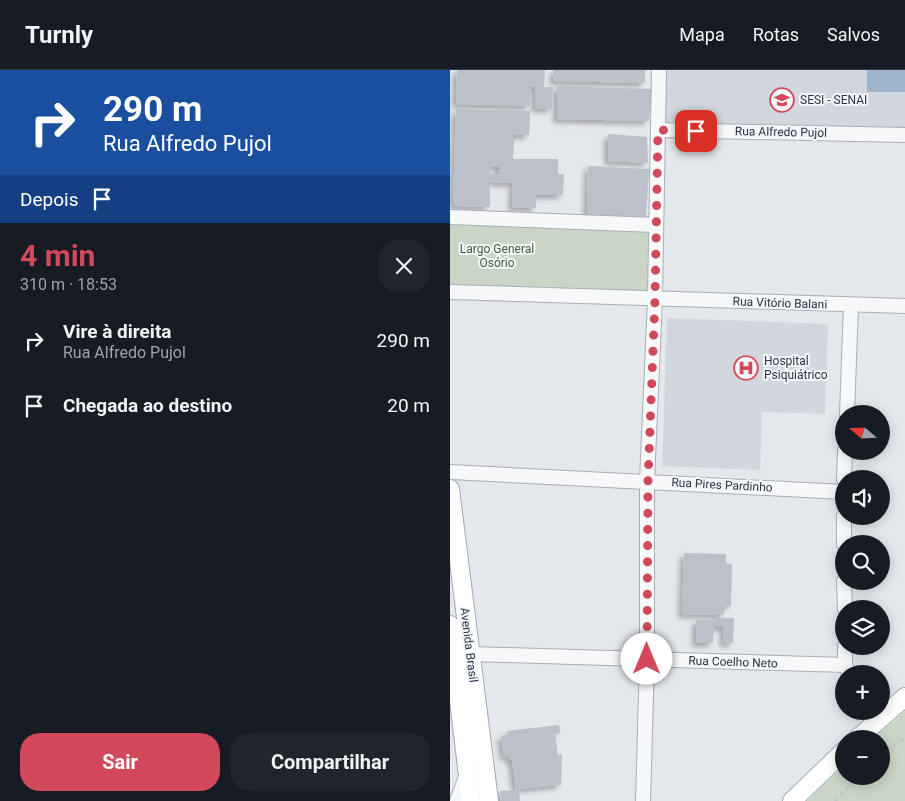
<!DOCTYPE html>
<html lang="pt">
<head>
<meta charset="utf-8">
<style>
	:root { --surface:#171b24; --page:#20242c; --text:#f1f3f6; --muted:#9ea1a6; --line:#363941; --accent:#d1495b }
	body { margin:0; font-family:Roboto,sans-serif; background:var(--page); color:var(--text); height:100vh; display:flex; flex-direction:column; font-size:19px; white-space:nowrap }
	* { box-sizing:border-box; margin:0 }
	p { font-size:16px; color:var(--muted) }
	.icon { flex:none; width:28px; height:28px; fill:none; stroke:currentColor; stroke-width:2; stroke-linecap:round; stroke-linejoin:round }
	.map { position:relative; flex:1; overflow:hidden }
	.side { display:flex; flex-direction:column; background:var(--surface); width:450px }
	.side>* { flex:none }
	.top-card { background:#1a4fa0; color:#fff; overflow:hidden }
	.needle { width:32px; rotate:289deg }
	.fabs { position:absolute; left:385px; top:335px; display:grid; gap:10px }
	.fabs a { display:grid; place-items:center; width:55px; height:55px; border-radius:50%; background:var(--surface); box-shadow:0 2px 12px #0003; font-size:25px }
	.pin { position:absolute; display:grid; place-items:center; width:42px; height:42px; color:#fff; margin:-21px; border-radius:10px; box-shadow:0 2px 8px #0006 }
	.me { position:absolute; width:55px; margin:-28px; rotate:0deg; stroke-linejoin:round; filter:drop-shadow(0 0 4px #0008) }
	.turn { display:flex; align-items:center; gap:18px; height:105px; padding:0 20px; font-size:22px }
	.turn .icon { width:65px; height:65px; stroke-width:2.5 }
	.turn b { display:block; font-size:35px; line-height:42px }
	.then { display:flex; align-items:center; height:48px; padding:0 20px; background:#0003; gap:10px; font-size:19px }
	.round { display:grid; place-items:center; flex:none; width:52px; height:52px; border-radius:20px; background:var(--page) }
	.headline { display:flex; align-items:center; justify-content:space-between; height:85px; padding:0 20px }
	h1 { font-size:30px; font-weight:700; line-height:38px; color:var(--accent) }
	.action { display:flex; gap:10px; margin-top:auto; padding:10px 20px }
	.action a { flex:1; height:58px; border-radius:20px; background:var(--accent); color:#fff; font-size:20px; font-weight:700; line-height:58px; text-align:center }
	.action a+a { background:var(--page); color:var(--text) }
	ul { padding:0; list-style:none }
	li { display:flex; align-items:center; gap:15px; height:65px; padding:0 20px }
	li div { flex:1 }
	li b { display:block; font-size:19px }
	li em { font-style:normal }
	header { display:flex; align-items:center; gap:30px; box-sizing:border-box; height:70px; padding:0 25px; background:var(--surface); border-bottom:1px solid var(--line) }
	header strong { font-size:24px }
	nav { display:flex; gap:28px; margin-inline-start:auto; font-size:18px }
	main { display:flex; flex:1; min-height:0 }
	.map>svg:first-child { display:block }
	.built { fill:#d2d6de }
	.green { fill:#c9d6c5 }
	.water { fill:#9fb4cc }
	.building { fill:#bbc0ca; fill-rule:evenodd; filter:url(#shadow) }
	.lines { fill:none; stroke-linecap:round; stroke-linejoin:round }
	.minor-casing { stroke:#a9aeb7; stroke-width:16 }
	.major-casing { stroke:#a3abb8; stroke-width:20 }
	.path { stroke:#c2c5cb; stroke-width:2.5; stroke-dasharray:4 4; stroke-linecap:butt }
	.minor { stroke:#f7f8fa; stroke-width:14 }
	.major { stroke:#fff; stroke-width:18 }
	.route { stroke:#d1495b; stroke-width:9; stroke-dasharray:0 16.2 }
	.labels { text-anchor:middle; stroke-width:4; stroke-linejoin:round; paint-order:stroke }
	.poi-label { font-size:12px; fill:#2b3445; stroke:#f4f6f9; text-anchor:start }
	.street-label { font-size:12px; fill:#2b3445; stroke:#f4f6f9 }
	.park-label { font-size:12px; fill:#3f6138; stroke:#f4f6f9 }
</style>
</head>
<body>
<header>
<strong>Turnly</strong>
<nav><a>Mapa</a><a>Rotas</a><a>Salvos</a></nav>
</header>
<main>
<section class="side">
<div class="top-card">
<div class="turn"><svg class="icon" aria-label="right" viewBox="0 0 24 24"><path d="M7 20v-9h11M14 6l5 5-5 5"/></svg><div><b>290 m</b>Rua Alfredo Pujol</div></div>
<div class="then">Depois<svg class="icon" aria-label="arrive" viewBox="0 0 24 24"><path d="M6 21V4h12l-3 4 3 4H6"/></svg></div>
</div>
<div class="headline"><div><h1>4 min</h1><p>310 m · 18:53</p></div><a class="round"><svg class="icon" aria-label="close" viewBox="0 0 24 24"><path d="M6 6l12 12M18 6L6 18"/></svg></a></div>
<ul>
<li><svg class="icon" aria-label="right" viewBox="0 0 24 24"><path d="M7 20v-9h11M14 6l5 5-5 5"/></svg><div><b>Vire à direita</b><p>Rua Alfredo Pujol</p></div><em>290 m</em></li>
<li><svg class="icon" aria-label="arrive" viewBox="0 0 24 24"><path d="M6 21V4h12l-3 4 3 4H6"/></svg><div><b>Chegada ao destino</b></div><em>20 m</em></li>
</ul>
<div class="action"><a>Sair</a><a>Compartilhar</a></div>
</section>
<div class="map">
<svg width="455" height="731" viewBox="0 0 455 731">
	<defs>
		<filter id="shadow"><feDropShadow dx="-4" dy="4" stdDeviation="2.5" flood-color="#0004"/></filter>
	</defs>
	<rect width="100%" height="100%" fill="#e4e7ec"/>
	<g class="built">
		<path d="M 209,0 L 455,0 L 455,65 L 208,60 Z"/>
		<path d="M 217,248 L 378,254 L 375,344 L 312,342 L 310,400 L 212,396 Z"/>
	</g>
	<g class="green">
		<path d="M 0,147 L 205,155 L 205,229 L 0,222 Z"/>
		<path d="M 455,641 L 455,731 L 357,731 L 394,696 L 394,706 L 431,706 L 431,669 L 423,669 Z"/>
	</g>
	<rect class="water" x="417" y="0" width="38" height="22"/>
	<g class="building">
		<path d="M 7,0 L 95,0 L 94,17 L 103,17 L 102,39 L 85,38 L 85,17 L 81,17 L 80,36 L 6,34 Z"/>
		<path d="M 103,0 L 195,0 L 195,13 L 104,11 Z"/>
		<path d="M 107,16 L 202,19 L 199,51 L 107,49 Z"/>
		<path d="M 6,39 L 80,41 L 79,65 L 64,65 L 63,89 L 108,89 L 108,104 L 114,104 L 113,125 L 86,125 L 86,138 L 62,137 L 63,113 L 40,112 L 40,137 L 6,136 L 3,132 ZM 41,97 L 49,97 L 49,104 L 40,104 Z"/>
		<path d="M 158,64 L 197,67 L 198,93 L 158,91 Z"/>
		<path d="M 138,96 L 199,99 L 196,148 L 137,145 Z"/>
		<path d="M 234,483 L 276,484 L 276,493 L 282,494 L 281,536 L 275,536 L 274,545 L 232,544 Z"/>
		<path d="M 265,548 L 284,548 L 283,573 L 273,573 L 274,557 L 265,557 Z"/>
		<path d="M 246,550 L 264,550 L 263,573 L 246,573 Z"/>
		<path d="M 109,655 L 110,663 L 105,664 L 108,685 L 112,684 L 111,715 L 69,719 L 70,731 L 51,731 L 50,721 L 66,720 L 62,690 L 60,690 L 59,686 L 54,687 L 51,666 L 57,665 L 57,661 Z"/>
	</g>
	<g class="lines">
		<g class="minor-casing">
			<g id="minor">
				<path d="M 208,60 L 455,65"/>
				<path d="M 0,147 L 205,155"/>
				<path d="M 0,222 L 455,236"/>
				<path d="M 397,344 L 401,235"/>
				<path d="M 0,402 L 394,422"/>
				<path d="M 394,409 L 395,381"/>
				<path d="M 394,446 L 394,474"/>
				<path d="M 394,511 L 395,539"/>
				<path d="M 395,576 L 395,595 L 400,604"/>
				<path d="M 20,584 L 395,595"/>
				<path d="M 7,731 L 17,704"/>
				<path d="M 193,731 L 197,589 L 197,411 L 205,229 L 209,0"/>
			</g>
		</g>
		<g class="major-casing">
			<g id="major">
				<path d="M 0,419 L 39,731"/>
				<path d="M 0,555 L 21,731"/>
				<path d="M 407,669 L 455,627"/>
				<path d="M 342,731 L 394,681"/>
			</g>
		</g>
		<g class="path">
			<path d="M 431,686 L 455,667"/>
			<path d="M 385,731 L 409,706"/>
		</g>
		<use href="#minor" class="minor"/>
		<use href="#major" class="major"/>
	</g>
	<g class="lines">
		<path class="route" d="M 197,589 L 198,411 L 205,229 L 208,60 L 246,61"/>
	</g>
	<defs>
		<g id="school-ring" transform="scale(1.25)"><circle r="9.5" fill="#f4f6f9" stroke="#d1495b" stroke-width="1.5"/><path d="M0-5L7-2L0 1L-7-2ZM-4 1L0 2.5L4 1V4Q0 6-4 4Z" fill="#d1495b"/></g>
		<g id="hospital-ring" transform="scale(1.25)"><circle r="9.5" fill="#f4f6f9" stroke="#d1495b" stroke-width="1.5"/><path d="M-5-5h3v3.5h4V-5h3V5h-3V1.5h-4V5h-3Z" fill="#d1495b"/></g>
	</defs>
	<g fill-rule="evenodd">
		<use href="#school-ring" x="332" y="30"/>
		<use href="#hospital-ring" x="296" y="298"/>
	</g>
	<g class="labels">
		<g class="poi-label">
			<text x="350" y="34">SESI - SENAI</text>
			<text x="314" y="295">Hospital<tspan x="314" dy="14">Psiquiátrico</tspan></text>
		</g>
		<g class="street-label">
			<text transform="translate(331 62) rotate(1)" y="4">Rua Alfredo Pujol</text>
			<text transform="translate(330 233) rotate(2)" y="4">Rua Vitório Balani</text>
			<text transform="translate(272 415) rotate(3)" y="4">Rua Pires Pardinho</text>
			<text transform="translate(19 575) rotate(83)" y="4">Avenida Brasil</text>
			<text transform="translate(283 592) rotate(2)" y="4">Rua Coelho Neto</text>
		</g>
		<g class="park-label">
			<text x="47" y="183">Largo General<tspan x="47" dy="14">Osório</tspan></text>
		</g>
	</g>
</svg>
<div class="fabs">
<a><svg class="needle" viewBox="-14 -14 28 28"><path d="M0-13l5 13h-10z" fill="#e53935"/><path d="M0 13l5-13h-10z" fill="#9ea1a6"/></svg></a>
<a><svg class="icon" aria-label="sound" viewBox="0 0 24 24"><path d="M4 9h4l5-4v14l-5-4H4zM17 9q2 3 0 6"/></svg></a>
<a><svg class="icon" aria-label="search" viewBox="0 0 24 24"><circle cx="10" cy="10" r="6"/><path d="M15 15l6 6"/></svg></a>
<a><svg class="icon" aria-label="layers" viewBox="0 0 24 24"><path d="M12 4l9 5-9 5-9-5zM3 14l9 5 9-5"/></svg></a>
<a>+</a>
<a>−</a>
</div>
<div class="pin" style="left:246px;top:61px;background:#d93025"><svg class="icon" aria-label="arrive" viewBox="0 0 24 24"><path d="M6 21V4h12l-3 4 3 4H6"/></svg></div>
<svg class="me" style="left:197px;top:589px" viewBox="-20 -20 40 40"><circle r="19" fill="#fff"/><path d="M0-13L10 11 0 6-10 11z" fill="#d1495b"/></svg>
</div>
</main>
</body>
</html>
